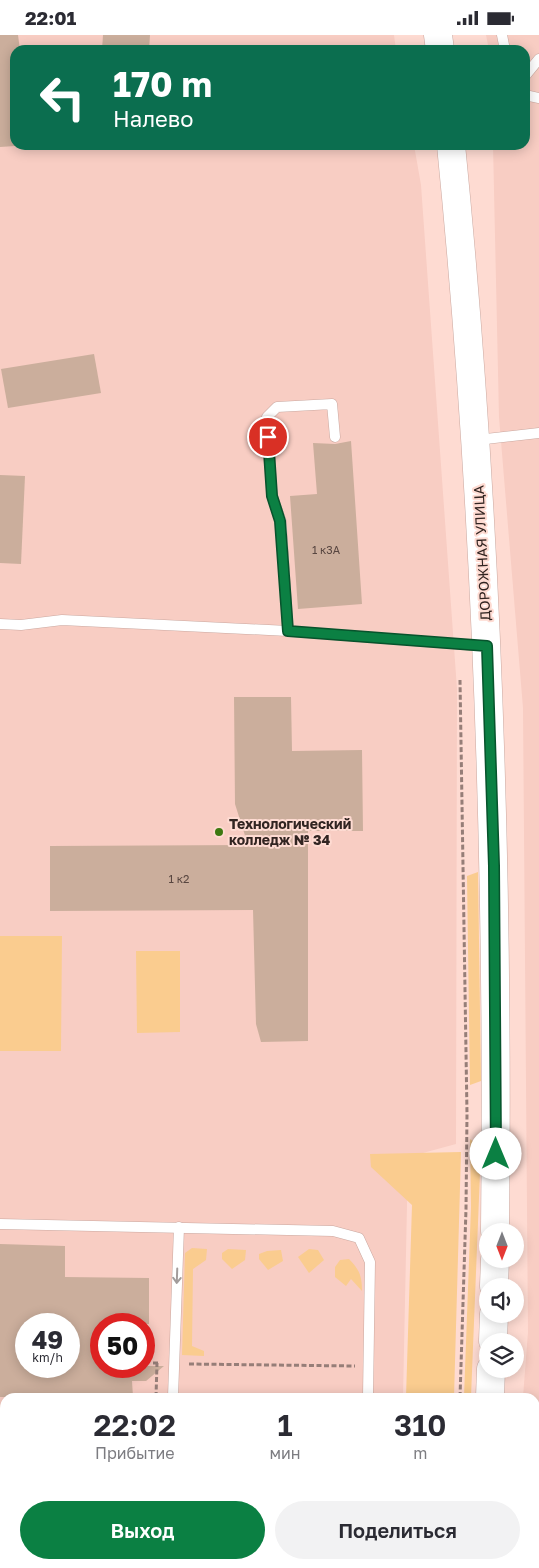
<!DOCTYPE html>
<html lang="ru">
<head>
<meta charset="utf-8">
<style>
	:root { --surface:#fff; --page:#f2f2f3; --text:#2b2b33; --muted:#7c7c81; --accent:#0b8043 }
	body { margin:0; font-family:"Golos Text",sans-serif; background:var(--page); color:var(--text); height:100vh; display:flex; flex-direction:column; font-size:19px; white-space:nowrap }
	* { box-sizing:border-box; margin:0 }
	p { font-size:16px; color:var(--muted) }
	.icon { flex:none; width:28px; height:28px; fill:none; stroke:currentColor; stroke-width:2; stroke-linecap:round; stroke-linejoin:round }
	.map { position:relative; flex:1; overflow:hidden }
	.drawer { position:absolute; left:0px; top:1358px; width:540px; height:176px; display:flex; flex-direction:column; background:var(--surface); border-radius:15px 15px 0 0; box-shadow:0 2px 12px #0003 }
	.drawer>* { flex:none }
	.banner { position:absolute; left:10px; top:10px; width:520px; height:105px; border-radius:15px; box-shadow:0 2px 12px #0003; background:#0b6e4f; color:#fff; overflow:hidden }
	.needle { width:32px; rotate:180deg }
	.tools { position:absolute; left:479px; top:1188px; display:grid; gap:10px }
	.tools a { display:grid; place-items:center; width:45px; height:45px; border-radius:50%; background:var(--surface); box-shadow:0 2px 12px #0003; font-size:25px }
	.speed { position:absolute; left:15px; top:1278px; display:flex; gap:10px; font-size:25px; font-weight:700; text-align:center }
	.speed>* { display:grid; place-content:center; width:65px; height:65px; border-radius:50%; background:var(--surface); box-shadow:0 2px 12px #0003; line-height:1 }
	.speed small { font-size:12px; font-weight:400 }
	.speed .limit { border:8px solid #d22; background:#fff; color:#111 }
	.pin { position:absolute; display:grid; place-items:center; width:42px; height:42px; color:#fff; margin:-21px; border:2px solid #fff; border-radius:50%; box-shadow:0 1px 5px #0007 }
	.me { position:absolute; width:55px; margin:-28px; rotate:0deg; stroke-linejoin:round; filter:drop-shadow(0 0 4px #0008) }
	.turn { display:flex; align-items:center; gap:18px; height:105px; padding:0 20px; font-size:22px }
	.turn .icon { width:65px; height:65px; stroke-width:2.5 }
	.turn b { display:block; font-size:35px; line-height:42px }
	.eta { display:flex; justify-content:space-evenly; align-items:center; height:85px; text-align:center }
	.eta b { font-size:30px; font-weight:600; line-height:35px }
	.cta { display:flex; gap:10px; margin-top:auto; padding:10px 20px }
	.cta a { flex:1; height:58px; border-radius:30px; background:var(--accent); color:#fff; font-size:20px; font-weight:600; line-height:58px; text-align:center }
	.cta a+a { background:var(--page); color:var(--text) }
	.status { display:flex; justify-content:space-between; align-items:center; height:35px; padding:0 25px; background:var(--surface); direction:ltr }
	.status svg { height:14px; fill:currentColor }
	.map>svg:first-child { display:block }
	.built { fill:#f8cdc3; fill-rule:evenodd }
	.green { fill:#facc8f }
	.building { fill:#cbae9c; fill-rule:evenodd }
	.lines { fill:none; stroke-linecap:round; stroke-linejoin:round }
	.service-casing { stroke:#caa8a0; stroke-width:11 }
	.secondary-casing { stroke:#caa8a0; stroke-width:29 }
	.path { stroke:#967e78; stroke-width:3; stroke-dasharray:5 2.5; stroke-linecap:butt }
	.service { stroke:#fff; stroke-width:10 }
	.secondary { stroke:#fff; stroke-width:28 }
	.oneway { stroke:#a29c9b }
	.route-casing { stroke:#07532c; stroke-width:12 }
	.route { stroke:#0b8043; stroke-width:9 }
	.poi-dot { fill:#3d7810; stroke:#fedbd2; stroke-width:2 }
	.labels { text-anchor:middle; stroke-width:4; stroke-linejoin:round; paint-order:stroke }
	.number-label { font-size:11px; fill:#584640 }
	.street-label { font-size:14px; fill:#312421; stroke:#fedbd2 }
	.poi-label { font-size:14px; font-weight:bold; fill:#312421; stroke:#fedbd2; text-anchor:start }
</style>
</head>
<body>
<div class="status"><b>22:01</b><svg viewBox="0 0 49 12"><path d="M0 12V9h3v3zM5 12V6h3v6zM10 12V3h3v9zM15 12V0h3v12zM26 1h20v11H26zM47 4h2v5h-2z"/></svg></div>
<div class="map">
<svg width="539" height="1533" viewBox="0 0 539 1533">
	<rect width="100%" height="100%" fill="#fedbd2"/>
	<g class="built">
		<path d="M 0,0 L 394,0 L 396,15 L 15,15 L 15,110 L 414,110 L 421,150 L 457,654 L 456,1109 L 408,1122 L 403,1362 L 5,1362 L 5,1529 L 400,1529 L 399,1533 L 0,1533 ZM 26,1289 L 69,1289 L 69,1331 L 26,1331 ZM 101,1289 L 144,1289 L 144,1331 L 101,1331 Z"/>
		<path d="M 486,0 L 539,0 L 539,1533 L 513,1533 L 513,1529 L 535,1529 L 535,1362 L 523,1362 L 528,1297 L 523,673 L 499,382 L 493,110 L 525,110 L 525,15 L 489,15 Z"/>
	</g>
	<g class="green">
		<path d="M 478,837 L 481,1046 L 470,1050 L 467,841 Z"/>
		<path d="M 0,901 L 62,901 L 61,1016 L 0,1016 Z"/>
		<path d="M 136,916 L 180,916 L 180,997 L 137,998 Z"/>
		<path d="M 470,1104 L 481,1113 L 471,1362 L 464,1362 L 471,1172 Z"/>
		<path d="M 461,1117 L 454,1362 L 406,1362 L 412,1170 L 371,1132 L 370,1119 Z"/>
		<path d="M 192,1213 L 207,1214 L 206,1225 L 193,1234 L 192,1311 L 204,1316 L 204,1321 L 182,1320 L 185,1218 Z"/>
		<path d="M 228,1214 L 246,1215 L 245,1225 L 232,1234 L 222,1224 L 222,1218 Z"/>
		<path d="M 309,1214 L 318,1215 L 324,1225 L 309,1238 L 298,1222 Z"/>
		<path d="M 281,1215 L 283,1226 L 268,1235 L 259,1224 L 259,1219 L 267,1216 Z"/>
		<path d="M 349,1224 C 360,1235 362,1242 362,1256 L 351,1244 L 346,1251 L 335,1242 L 335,1232 L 340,1225 Z"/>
		<rect x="402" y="1529" width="46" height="4"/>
	</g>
	<g class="building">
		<path d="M 0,0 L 18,0 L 20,15 L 15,15 L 15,111 L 0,112 Z"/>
		<path d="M 103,0 L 150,0 L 149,15 L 102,15 Z"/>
		<path d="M 94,319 L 101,358 L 8,373 L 1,334 Z"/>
		<path d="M 351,406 L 362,569 L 298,574 L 290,461 L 317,459 L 313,408 L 335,409 Z"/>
		<path d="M 0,440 L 25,441 L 21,529 L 0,528 Z"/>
		<path d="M 234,662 L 291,662 L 292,716 L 362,715 L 363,796 L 308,796 L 308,1006 L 261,1007 L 256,989 L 253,875 L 50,876 L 50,811 L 248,810 L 235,769 Z"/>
		<path d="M 0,1209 L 65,1211 L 65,1242 L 149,1243 L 149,1289 L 101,1289 L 101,1331 L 164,1331 L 146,1346 L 132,1346 L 133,1362 L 0,1362 ZM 26,1289 L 69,1289 L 69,1331 L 26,1331 Z"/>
	</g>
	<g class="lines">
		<g class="service-casing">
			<g id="service">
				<path d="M 502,0 L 505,15"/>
				<path d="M 525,41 L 539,24"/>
				<path d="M 525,60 L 539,63"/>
				<path d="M 477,405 L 539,398"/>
				<path d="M 0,589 L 21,590 L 62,585 L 288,596 L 484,611"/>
				<path d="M 288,596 L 281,486 L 272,461 L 267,382 L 277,372 L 332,369 L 335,402"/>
				<path d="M 0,1189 L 333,1196 L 359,1203 L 370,1227 L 368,1362"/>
				<path d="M 173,1362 L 179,1192"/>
				<path d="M 171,1533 L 171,1529"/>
				<path d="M 364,1533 L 364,1529"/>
			</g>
		</g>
		<g class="secondary-casing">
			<g id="secondary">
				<path d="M 438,0 L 440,15"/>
				<path d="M 451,110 C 487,471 499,834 495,1196"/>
				<path d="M 494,1251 L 495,1224"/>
				<path d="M 493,1306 L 494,1279"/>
				<path d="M 490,1362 L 491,1334"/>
				<path d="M 480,1533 L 481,1529"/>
			</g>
		</g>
		<g class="path">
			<path d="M 153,1328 L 160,1328"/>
			<path d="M 189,1329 L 355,1331"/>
			<path d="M 156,1362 L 157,1328"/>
			<path d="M 460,1362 L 466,1174 L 467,1079 L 460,645"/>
			<path d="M 149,1533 L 150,1529"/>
			<path d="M 453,1533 L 453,1529"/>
		</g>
		<use href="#service" class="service"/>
		<use href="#secondary" class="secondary"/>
	</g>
	<defs><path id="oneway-shaft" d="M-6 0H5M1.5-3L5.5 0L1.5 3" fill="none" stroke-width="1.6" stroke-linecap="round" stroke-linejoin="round" transform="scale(1.25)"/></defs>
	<use class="oneway" href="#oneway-shaft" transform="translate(177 1241) rotate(92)"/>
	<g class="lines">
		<g class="route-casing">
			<path id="route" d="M 268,402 L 272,461 L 280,486 L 288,596 L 487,611 L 494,831 L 496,1119"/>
		</g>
		<use href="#route" class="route"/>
	</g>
	<circle class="poi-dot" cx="219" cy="797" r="5"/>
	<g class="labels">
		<g class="number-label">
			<text x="326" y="519">1 к3А</text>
			<text x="179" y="848">1 к2</text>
		</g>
		<g class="street-label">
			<text transform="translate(482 518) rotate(-93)" y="5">ДОРОЖНАЯ УЛИЦА</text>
		</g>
		<g class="poi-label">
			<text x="229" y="794">Технологический<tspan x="229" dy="16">колледж № 34</tspan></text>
		</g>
	</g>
</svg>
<div class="tools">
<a><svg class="needle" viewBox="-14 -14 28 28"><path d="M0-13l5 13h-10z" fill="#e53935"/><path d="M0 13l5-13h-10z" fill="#7c7c81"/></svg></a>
<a><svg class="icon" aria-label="sound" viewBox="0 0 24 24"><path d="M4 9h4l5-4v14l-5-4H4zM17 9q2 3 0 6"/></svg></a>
<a><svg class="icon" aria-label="layers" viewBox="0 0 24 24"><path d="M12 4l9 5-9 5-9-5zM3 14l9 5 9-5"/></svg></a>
</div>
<div class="speed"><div>49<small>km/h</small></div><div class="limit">50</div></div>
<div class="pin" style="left:268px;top:402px;background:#d93025"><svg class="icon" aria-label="arrive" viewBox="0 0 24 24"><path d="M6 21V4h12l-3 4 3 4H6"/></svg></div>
<svg class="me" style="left:496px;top:1119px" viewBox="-20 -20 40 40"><circle r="19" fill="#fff"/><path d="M0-13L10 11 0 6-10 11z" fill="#0b8043"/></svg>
<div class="banner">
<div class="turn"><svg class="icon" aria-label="left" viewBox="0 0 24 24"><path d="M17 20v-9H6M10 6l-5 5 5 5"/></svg><div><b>170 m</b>Налево</div></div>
</div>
<section class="drawer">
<div class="eta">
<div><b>22:02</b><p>Прибытие</p></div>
<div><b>1</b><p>мин</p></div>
<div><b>310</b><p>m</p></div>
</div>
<div class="cta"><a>Выход</a><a>Поделиться</a></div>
</section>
</div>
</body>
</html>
